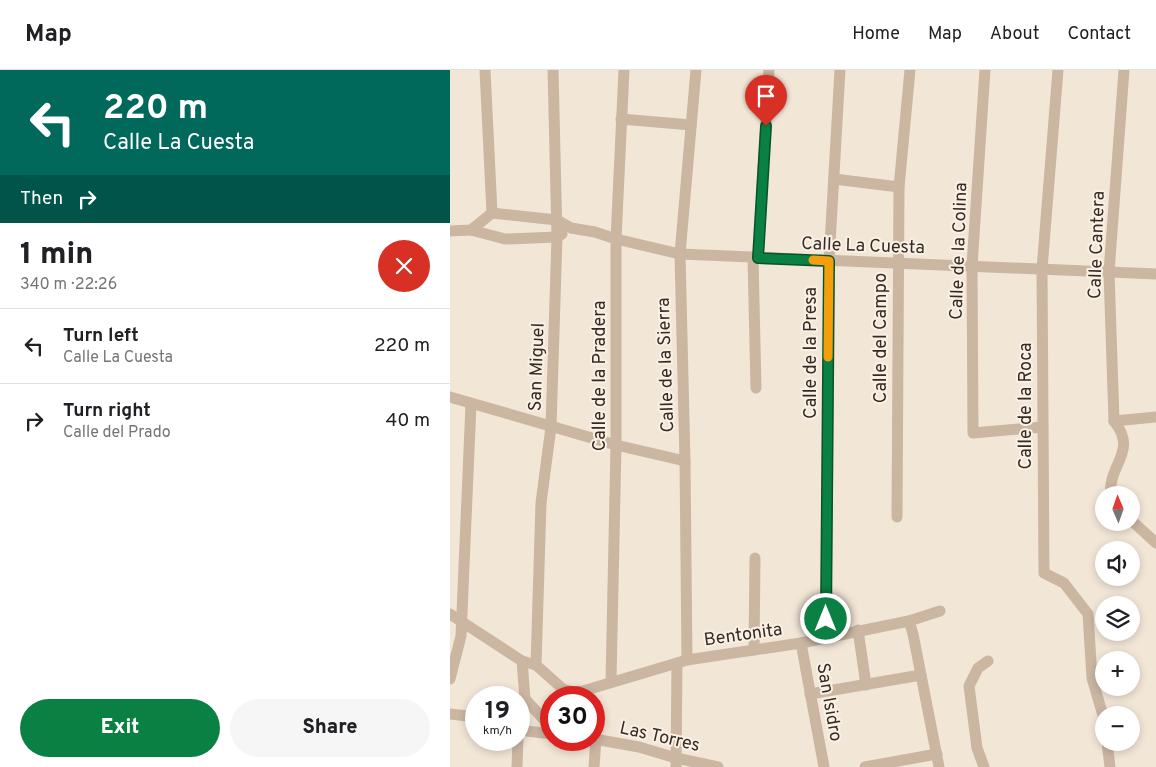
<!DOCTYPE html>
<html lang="en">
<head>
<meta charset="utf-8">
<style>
	:root { --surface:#fff; --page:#f6f6f6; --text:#202124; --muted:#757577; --line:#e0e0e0; --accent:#0b8043 }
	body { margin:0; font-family:Overpass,sans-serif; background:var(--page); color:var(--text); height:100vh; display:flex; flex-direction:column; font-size:19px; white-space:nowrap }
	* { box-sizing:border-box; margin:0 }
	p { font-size:16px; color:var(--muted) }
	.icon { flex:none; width:28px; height:28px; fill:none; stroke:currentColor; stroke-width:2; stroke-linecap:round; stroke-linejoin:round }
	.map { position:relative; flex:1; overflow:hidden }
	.panel { display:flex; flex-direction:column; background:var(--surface); width:450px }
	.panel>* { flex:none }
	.banner { background:#00695c; color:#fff; overflow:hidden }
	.needle { width:32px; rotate:358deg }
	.controls { position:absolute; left:645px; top:416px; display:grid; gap:10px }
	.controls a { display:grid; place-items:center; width:45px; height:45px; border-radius:50%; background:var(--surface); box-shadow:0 2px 8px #0003; font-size:25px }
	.speed { position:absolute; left:15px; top:616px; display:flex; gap:10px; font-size:25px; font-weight:700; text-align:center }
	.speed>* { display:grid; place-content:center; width:65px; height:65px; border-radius:50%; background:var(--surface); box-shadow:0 2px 8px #0003; line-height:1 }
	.speed small { font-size:12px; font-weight:400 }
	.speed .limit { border:8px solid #d22; background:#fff; color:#111 }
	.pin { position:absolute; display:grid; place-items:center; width:42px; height:42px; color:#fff; margin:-51px -21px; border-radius:50% 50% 50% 0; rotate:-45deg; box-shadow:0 0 5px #0007 }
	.pin .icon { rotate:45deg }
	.me { position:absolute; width:55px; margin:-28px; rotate:0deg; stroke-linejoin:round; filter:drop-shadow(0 0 4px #0008) }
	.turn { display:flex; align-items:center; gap:18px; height:105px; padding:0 20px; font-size:22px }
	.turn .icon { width:65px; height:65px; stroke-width:2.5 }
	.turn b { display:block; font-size:35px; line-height:42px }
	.then { display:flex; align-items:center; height:48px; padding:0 20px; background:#0003; gap:10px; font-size:19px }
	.round { display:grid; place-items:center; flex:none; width:52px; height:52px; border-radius:26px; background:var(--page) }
	.head { display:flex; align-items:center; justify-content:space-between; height:85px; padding:0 20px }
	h1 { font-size:30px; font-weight:800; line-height:38px }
	.primary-button { display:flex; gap:10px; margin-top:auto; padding:10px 20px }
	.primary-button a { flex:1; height:58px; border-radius:30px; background:var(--accent); color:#fff; font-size:20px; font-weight:800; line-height:58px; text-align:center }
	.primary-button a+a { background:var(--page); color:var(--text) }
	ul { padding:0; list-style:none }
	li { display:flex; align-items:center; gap:15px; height:75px; padding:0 20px; border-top:1px solid var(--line) }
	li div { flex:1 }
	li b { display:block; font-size:19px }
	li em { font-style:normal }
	header { display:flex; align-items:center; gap:30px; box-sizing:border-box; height:70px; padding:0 25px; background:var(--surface); border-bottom:1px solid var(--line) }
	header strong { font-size:24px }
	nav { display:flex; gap:28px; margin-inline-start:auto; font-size:18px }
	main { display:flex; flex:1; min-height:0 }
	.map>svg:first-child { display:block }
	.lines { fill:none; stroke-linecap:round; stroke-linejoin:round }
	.minor { stroke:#cbb6a2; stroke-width:11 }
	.route-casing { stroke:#07532c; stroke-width:12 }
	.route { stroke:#0b8043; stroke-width:9 }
	.slow { stroke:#f59e0b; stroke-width:9 }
	.labels { text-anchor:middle; stroke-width:4; stroke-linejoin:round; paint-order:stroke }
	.street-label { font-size:18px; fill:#352b25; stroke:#faf0e3 }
</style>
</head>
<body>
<header>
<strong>Map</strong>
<nav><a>Home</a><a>Map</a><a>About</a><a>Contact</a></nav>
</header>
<main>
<section class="panel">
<div class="banner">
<div class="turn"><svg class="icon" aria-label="left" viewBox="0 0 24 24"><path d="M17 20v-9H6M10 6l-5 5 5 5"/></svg><div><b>220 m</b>Calle La Cuesta</div></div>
<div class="then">Then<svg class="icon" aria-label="right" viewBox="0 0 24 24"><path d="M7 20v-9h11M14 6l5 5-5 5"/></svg></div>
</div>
<div class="head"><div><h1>1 min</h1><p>340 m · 22:26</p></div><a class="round" style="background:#d93025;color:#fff"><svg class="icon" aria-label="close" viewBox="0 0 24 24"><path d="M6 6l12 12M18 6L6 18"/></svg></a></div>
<ul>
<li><svg class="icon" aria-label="left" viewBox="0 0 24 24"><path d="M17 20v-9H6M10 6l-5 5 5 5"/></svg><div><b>Turn left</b><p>Calle La Cuesta</p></div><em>220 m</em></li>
<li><svg class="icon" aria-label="right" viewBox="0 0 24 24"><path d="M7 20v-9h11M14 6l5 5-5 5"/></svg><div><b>Turn right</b><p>Calle del Prado</p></div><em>40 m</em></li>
</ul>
<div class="primary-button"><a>Exit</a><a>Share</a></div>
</section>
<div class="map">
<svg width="706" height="697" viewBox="0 0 706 697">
	<rect width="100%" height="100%" fill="#f2e6d7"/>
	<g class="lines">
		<g class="minor">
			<path d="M 35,0 L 42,143"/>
			<path d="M 535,0 L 522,196 L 523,363 L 592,357"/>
			<path d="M 608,0 L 592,199 L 594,503 L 614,513 L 638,544 L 642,608 L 654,649"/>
			<path d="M 171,49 L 241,55"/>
			<path d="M 384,109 L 449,117"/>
			<path d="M 21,160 L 55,169 L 107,167 L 112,164"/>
			<path d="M 0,161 L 21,160 L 42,143 L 107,150 L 121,158 L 145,162 L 166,169 L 230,184 L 706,204"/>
			<path d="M 303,188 L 306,318"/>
			<path d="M 308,188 L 319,0"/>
			<path d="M 0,327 L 166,375 L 235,391"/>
			<path d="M 664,351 L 659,202 L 674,0"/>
			<path d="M 664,351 L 706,347"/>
			<path d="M 661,425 C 657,395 689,382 664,351"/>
			<path d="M 447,447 L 449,117 L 460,0"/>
			<path d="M 681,450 L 706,473"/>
			<path d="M 0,544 L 72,591 L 86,595 L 113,619 L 123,622 L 133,621 L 237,590 L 351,573 L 459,551 L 490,541"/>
			<path d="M 459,551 L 463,564 L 489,697"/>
			<path d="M 408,560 L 416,615"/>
			<path d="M 376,567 L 379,191 L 390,0"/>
			<path d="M 351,573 L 374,697"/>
			<path d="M 304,580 L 305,488"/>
			<path d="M 237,590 L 235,391 L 230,184 L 246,0"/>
			<path d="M 72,591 L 75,629 L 101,657"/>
			<path d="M 86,595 L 91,433 L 101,357 L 107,167 L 103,0"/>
			<path d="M 0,609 L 11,566 L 21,334"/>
			<path d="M 161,612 L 166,375 L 166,169 L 174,0"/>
			<path d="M 360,624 L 471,605"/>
			<path d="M 0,644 L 26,647"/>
			<path d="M 69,660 L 101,664"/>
			<path d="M 144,669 L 189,677 L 226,688 L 268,697"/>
			<path d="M 657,672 L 660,697"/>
			<path d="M 67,697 L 68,670"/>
			<path d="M 144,697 L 146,669"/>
			<path d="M 226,697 L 227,593"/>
			<path d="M 415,697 L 487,684"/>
			<path d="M 534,697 L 527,678 L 519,616 L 528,598 L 538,591"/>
		</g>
	</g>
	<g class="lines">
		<g class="route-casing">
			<path id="route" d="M 316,56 L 308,188 L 379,191 L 376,549"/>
		</g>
		<use href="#route" class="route"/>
		<path class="slow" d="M 363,190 L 379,191 L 378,287"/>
	</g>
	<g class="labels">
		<g class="street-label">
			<text transform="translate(413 175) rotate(2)" y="6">Calle La Cuesta</text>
			<text transform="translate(646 175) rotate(-88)" y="6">Calle Cantera</text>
			<text transform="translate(508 181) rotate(-88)" y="6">Calle de la Colina</text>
			<text transform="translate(430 268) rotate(-90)" y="6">Calle del Campo</text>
			<text transform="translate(360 283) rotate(-90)" y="6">Calle de la Presa</text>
			<text transform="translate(215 295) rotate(-92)" y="6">Calle de la Sierra</text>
			<text transform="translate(86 297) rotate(-88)" y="6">San Miguel</text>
			<text transform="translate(149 306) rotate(-90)" y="6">Calle de la Pradera</text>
			<text transform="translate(575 336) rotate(-90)" y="6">Calle de la Roca</text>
			<text transform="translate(293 564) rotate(-8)" y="6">Bentonita</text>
			<text transform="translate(380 632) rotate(80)" y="6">San Isidro</text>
			<text transform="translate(210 666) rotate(13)" y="6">Las Torres</text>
		</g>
	</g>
</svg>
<div class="controls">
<a><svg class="needle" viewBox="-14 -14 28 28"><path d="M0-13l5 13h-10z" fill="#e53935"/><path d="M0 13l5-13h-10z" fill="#757577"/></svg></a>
<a><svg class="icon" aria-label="sound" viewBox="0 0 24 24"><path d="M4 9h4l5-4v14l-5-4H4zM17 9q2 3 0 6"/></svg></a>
<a><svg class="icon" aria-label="layers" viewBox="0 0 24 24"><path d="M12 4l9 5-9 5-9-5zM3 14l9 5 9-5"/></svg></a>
<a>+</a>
<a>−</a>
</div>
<div class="speed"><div>19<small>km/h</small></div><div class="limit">30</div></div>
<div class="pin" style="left:316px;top:56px;background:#d93025"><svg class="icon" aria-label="arrive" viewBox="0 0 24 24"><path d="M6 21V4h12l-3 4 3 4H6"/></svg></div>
<svg class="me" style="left:376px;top:549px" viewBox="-20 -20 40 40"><circle r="17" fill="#0b8043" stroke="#fff" stroke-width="3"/><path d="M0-11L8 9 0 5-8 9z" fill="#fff"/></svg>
</div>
</main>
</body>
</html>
